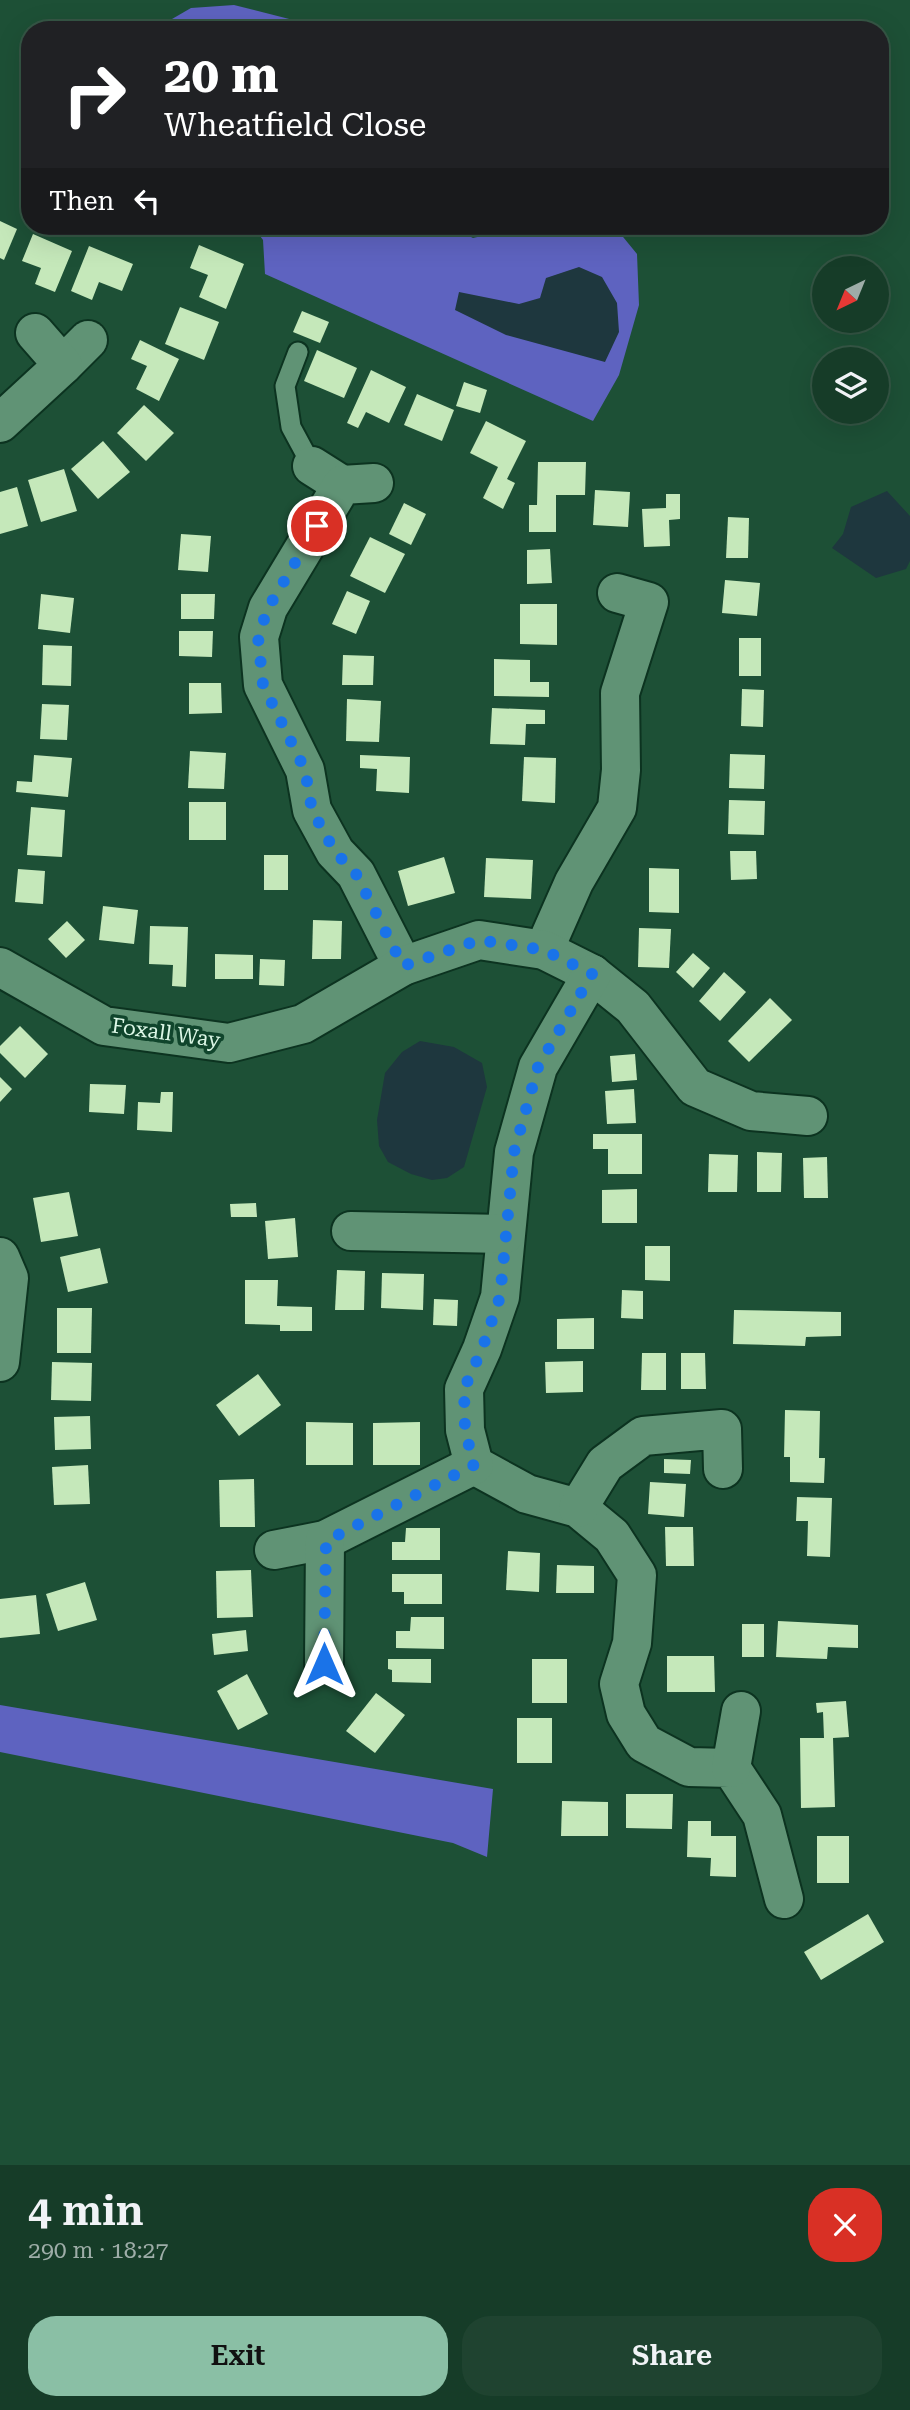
<!DOCTYPE html>
<html lang="en">
<head>
<meta charset="utf-8">
<style>
	:root { --surface:#163c28; --page:#1f4330; --text:#f1f3f6; --muted:#9eada8; --line:#355645; --accent:#8abfa5 }
	body { margin:0; font-family:"Roboto Serif",serif; background:var(--page); color:var(--text); height:100vh; display:flex; flex-direction:column; font-size:26px; white-space:nowrap }
	* { box-sizing:border-box; margin:0 }
	p { font-size:23px; color:var(--muted) }
	.icon { flex:none; width:38px; height:38px; fill:none; stroke:currentColor; stroke-width:2; stroke-linecap:round; stroke-linejoin:round }
	.map { position:relative; height:2165px; overflow:hidden }
	.side { display:flex; flex-direction:column; background:var(--surface); flex:1 }
	.side>* { flex:none }
	.hud { position:absolute; left:21px; top:21px; width:868px; height:214px; border-radius:28px; box-shadow:0 7px 28px #0002,0 0 0 2px var(--line); background:#202124; color:#fff; overflow:hidden }
	.needle { width:46px; rotate:223deg }
	.buttons { position:absolute; left:812px; top:256px; display:grid; gap:14px }
	.buttons a { display:grid; place-items:center; width:77px; height:77px; border-radius:50%; background:var(--surface); box-shadow:0 7px 28px #0002,0 0 0 2px var(--line); font-size:35px }
	.pin { position:absolute; display:grid; place-items:center; width:60px; height:60px; color:#fff; margin:-30px; border:4px solid #fff; border-radius:50%; box-shadow:0 2px 7px #0007 }
	.me { position:absolute; width:77px; margin:-38px; rotate:0deg; stroke-linejoin:round; filter:drop-shadow(0 0 5px #0008) }
	.turn { display:flex; align-items:center; gap:24px; height:147px; padding:0 28px; font-size:32px }
	.turn .icon { width:91px; height:91px; stroke-width:2.5 }
	.turn b { display:block; font-size:49px; line-height:60px }
	.then { display:flex; align-items:center; height:66px; padding:0 28px; background:#0003; gap:14px; font-size:26px }
	.round { display:grid; place-items:center; flex:none; width:74px; height:74px; border-radius:28px; background:var(--page) }
	.head { display:flex; align-items:center; justify-content:space-between; height:119px; padding:0 28px }
	h1 { font-size:42px; font-weight:600; line-height:52px }
	.cta { display:flex; gap:14px; margin-top:auto; padding:14px 28px }
	.cta a { flex:1; height:80px; border-radius:28px; background:var(--accent); color:#111; font-size:28px; font-weight:600; line-height:80px; text-align:center }
	.cta a+a { background:var(--page); color:var(--text) }
	.map>svg:first-child { display:block }
	.green { fill:#5e63c0 }
	.water { fill:#1e373e }
	.building { fill:#c5e8ba }
	.lines { fill:none; stroke-linecap:round; stroke-linejoin:round }
	.service-casing { stroke:#0c3320; stroke-width:23 }
	.minor-casing { stroke:#0c3320; stroke-width:42 }
	.service { stroke:#609375; stroke-width:19 }
	.minor { stroke:#609375; stroke-width:38 }
	.route { stroke:#1a73e8; stroke-width:12; stroke-dasharray:0 21.6 }
	.labels { text-anchor:middle; stroke-width:7; stroke-linejoin:round; paint-order:stroke }
	.street-label { font-size:21px; fill:#dcf7e6; stroke:#10452c }
</style>
</head>
<body>
<div class="map">
<svg width="910" height="2165" viewBox="0 0 910 2165">
	<rect width="100%" height="100%" fill="#1d5036"/>
	<g class="green">
		<path d="M 234,5 L 301,22 L 309,30 L 153,30 L 191,8 Z"/>
		<path d="M 253,226 L 449,226 L 473,238 L 526,226 L 600,226 L 619,232 L 637,254 L 639,305 L 619,375 L 593,421 L 265,274 L 263,240 Z"/>
		<path d="M 0,1705 L 493,1789 L 487,1857 L 453,1843 L 0,1752 Z"/>
	</g>
	<g class="water">
		<path d="M 579,267 L 602,277 L 617,303 L 619,332 L 605,362 L 506,335 L 455,310 L 459,292 L 519,304 L 540,298 L 546,278 Z"/>
		<path d="M 887,491 L 910,516 L 910,561 L 906,569 L 876,578 L 832,548 L 843,534 L 851,507 Z"/>
		<path d="M 420,1041 L 454,1047 L 482,1063 L 487,1087 L 464,1167 L 447,1178 L 432,1180 L 411,1174 L 388,1162 L 379,1146 L 377,1120 L 385,1073 L 402,1052 Z"/>
	</g>
	<g class="building">
		<path d="M 0,221 L 17,229 L 4,260 L 0,258 Z"/>
		<path d="M 33,234 L 72,251 L 55,292 L 35,284 L 41,268 L 22,261 Z"/>
		<path d="M 199,245 L 244,264 L 226,309 L 199,297 L 208,275 L 190,268 Z"/>
		<path d="M 89,246 L 133,264 L 122,291 L 99,282 L 92,300 L 71,291 Z"/>
		<path d="M 180,307 L 219,322 L 204,360 L 165,344 Z"/>
		<path d="M 302,311 L 329,322 L 320,343 L 293,332 Z"/>
		<path d="M 140,340 L 179,359 L 159,401 L 136,389 L 147,366 L 131,359 Z"/>
		<path d="M 317,350 L 357,368 L 344,398 L 304,381 Z"/>
		<path d="M 371,370 L 406,387 L 389,423 L 366,412 L 358,428 L 347,423 Z"/>
		<path d="M 464,382 L 487,390 L 480,413 L 456,406 Z"/>
		<path d="M 417,394 L 454,410 L 442,441 L 404,425 Z"/>
		<path d="M 144,405 L 174,433 L 146,461 L 117,433 Z"/>
		<path d="M 486,421 L 526,441 L 507,479 L 515,483 L 503,509 L 483,498 L 498,467 L 470,453 Z"/>
		<path d="M 103,441 L 130,472 L 98,499 L 71,469 Z"/>
		<path d="M 538,462 L 586,462 L 585,495 L 556,495 L 556,532 L 529,532 L 529,505 L 537,505 Z"/>
		<path d="M 64,469 L 77,511 L 41,522 L 28,480 Z"/>
		<path d="M 17,487 L 28,526 L 0,534 L 0,492 Z"/>
		<path d="M 595,490 L 630,492 L 628,527 L 593,525 Z"/>
		<path d="M 666,494 L 680,494 L 680,519 L 669,520 L 670,546 L 644,547 L 642,509 L 666,508 Z"/>
		<path d="M 404,503 L 426,514 L 411,545 L 389,534 Z"/>
		<path d="M 728,517 L 749,518 L 748,558 L 726,558 Z"/>
		<path d="M 181,534 L 211,536 L 208,572 L 178,570 Z"/>
		<path d="M 370,537 L 405,554 L 385,593 L 350,576 Z"/>
		<path d="M 550,549 L 552,583 L 527,584 L 527,550 Z"/>
		<path d="M 725,580 L 760,583 L 757,616 L 722,613 Z"/>
		<path d="M 347,591 L 370,601 L 356,634 L 332,624 Z"/>
		<path d="M 41,594 L 74,598 L 70,633 L 38,629 Z"/>
		<path d="M 181,594 L 215,594 L 214,619 L 181,619 Z"/>
		<path d="M 520,604 L 557,604 L 557,645 L 520,644 Z"/>
		<path d="M 179,631 L 213,631 L 212,657 L 179,656 Z"/>
		<rect x="739" y="638" width="22" height="38"/>
		<path d="M 43,645 L 72,646 L 71,686 L 42,685 Z"/>
		<path d="M 343,655 L 374,656 L 373,685 L 342,685 Z"/>
		<path d="M 494,659 L 530,660 L 530,682 L 549,682 L 549,697 L 494,696 Z"/>
		<path d="M 189,683 L 221,683 L 222,713 L 189,714 Z"/>
		<path d="M 742,689 L 764,690 L 763,727 L 741,726 Z"/>
		<path d="M 347,699 L 381,701 L 379,742 L 346,741 Z"/>
		<path d="M 42,704 L 69,705 L 67,740 L 40,739 Z"/>
		<path d="M 492,708 L 545,710 L 545,724 L 526,724 L 525,745 L 490,744 Z"/>
		<path d="M 190,751 L 226,753 L 224,789 L 188,788 Z"/>
		<path d="M 730,754 L 765,755 L 764,789 L 729,788 Z"/>
		<path d="M 34,755 L 72,758 L 68,797 L 16,792 L 17,781 L 32,782 Z"/>
		<path d="M 360,755 L 410,757 L 409,793 L 376,791 L 377,769 L 360,768 Z"/>
		<path d="M 524,757 L 556,758 L 555,803 L 522,801 Z"/>
		<path d="M 729,800 L 765,801 L 764,835 L 728,834 Z"/>
		<rect x="189" y="802" width="37" height="38"/>
		<path d="M 31,807 L 65,810 L 62,857 L 27,855 Z"/>
		<path d="M 730,851 L 756,851 L 757,879 L 731,880 Z"/>
		<rect x="264" y="855" width="24" height="35"/>
		<path d="M 444,857 L 455,893 L 408,906 L 398,871 Z"/>
		<path d="M 486,858 L 533,860 L 531,899 L 484,897 Z"/>
		<path d="M 649,868 L 679,869 L 679,913 L 649,912 Z"/>
		<path d="M 18,869 L 45,871 L 43,904 L 15,902 Z"/>
		<path d="M 103,906 L 138,910 L 134,944 L 99,940 Z"/>
		<path d="M 313,920 L 342,921 L 341,959 L 312,959 Z"/>
		<path d="M 67,921 L 85,940 L 66,958 L 48,939 Z"/>
		<path d="M 150,926 L 188,927 L 186,987 L 172,986 L 173,965 L 149,964 Z"/>
		<path d="M 639,928 L 671,929 L 669,968 L 638,967 Z"/>
		<path d="M 693,953 L 710,968 L 693,988 L 676,972 Z"/>
		<path d="M 215,954 L 253,955 L 253,979 L 215,979 Z"/>
		<path d="M 260,959 L 285,960 L 284,986 L 259,985 Z"/>
		<path d="M 724,972 L 746,992 L 720,1021 L 699,1001 Z"/>
		<path d="M 770,998 L 792,1020 L 749,1062 L 728,1041 Z"/>
		<path d="M 20,1026 L 48,1054 L 25,1078 L 0,1053 L 0,1046 Z"/>
		<path d="M 635,1054 L 637,1080 L 612,1082 L 610,1056 Z"/>
		<path d="M 0,1077 L 12,1089 L 0,1102 Z"/>
		<path d="M 90,1084 L 126,1085 L 124,1114 L 89,1112 Z"/>
		<path d="M 634,1089 L 636,1123 L 607,1124 L 605,1091 Z"/>
		<path d="M 161,1092 L 173,1092 L 172,1132 L 137,1130 L 138,1102 L 160,1103 Z"/>
		<path d="M 593,1134 L 642,1134 L 642,1174 L 608,1174 L 608,1149 L 593,1149 Z"/>
		<path d="M 757,1152 L 782,1153 L 781,1192 L 757,1192 Z"/>
		<path d="M 709,1154 L 738,1155 L 737,1192 L 708,1192 Z"/>
		<path d="M 827,1157 L 828,1198 L 804,1198 L 803,1158 Z"/>
		<path d="M 637,1189 L 637,1223 L 602,1223 L 602,1190 Z"/>
		<path d="M 69,1192 L 78,1236 L 41,1242 L 33,1198 Z"/>
		<path d="M 256,1203 L 257,1217 L 231,1217 L 230,1204 Z"/>
		<path d="M 295,1218 L 298,1257 L 268,1259 L 265,1221 Z"/>
		<path d="M 645,1246 L 670,1246 L 670,1281 L 645,1280 Z"/>
		<path d="M 100,1248 L 108,1283 L 68,1292 L 60,1257 Z"/>
		<path d="M 337,1270 L 365,1271 L 364,1310 L 335,1310 Z"/>
		<path d="M 382,1273 L 424,1274 L 423,1310 L 381,1308 Z"/>
		<path d="M 245,1280 L 278,1280 L 277,1306 L 312,1307 L 312,1331 L 280,1331 L 280,1325 L 245,1324 Z"/>
		<path d="M 622,1290 L 643,1291 L 643,1319 L 621,1318 Z"/>
		<path d="M 434,1299 L 458,1300 L 457,1326 L 433,1325 Z"/>
		<path d="M 57,1308 L 92,1308 L 91,1353 L 57,1353 Z"/>
		<path d="M 734,1310 L 841,1312 L 841,1336 L 806,1337 L 805,1346 L 733,1344 Z"/>
		<path d="M 594,1318 L 594,1349 L 557,1349 L 557,1319 Z"/>
		<path d="M 642,1353 L 666,1353 L 666,1390 L 641,1390 Z"/>
		<path d="M 681,1353 L 705,1353 L 706,1389 L 681,1389 Z"/>
		<path d="M 583,1361 L 583,1392 L 546,1393 L 545,1362 Z"/>
		<path d="M 52,1362 L 92,1363 L 91,1401 L 51,1400 Z"/>
		<path d="M 258,1374 L 281,1405 L 239,1436 L 216,1405 Z"/>
		<path d="M 785,1410 L 820,1411 L 819,1458 L 825,1458 L 824,1483 L 790,1482 L 790,1457 L 784,1457 Z"/>
		<path d="M 90,1416 L 91,1449 L 55,1450 L 54,1417 Z"/>
		<path d="M 306,1422 L 353,1423 L 353,1465 L 306,1465 Z"/>
		<path d="M 420,1422 L 420,1465 L 373,1465 L 373,1423 Z"/>
		<path d="M 664,1459 L 691,1460 L 690,1474 L 664,1473 Z"/>
		<path d="M 88,1465 L 90,1504 L 54,1505 L 52,1467 Z"/>
		<path d="M 254,1479 L 255,1527 L 220,1527 L 219,1480 Z"/>
		<path d="M 650,1482 L 686,1484 L 684,1517 L 648,1514 Z"/>
		<path d="M 797,1497 L 832,1498 L 830,1557 L 807,1556 L 808,1521 L 796,1521 Z"/>
		<path d="M 665,1527 L 693,1527 L 694,1566 L 666,1566 Z"/>
		<path d="M 406,1528 L 440,1528 L 440,1560 L 392,1560 L 392,1542 L 405,1542 Z"/>
		<path d="M 508,1551 L 540,1553 L 539,1592 L 506,1590 Z"/>
		<path d="M 557,1565 L 594,1566 L 594,1593 L 556,1593 Z"/>
		<path d="M 251,1570 L 253,1617 L 217,1618 L 216,1571 Z"/>
		<path d="M 392,1574 L 442,1574 L 442,1604 L 404,1604 L 404,1592 L 392,1592 Z"/>
		<path d="M 85,1582 L 97,1620 L 58,1631 L 46,1594 Z"/>
		<path d="M 36,1595 L 40,1634 L 0,1638 L 0,1599 Z"/>
		<path d="M 411,1617 L 444,1617 L 444,1649 L 396,1648 L 396,1631 L 410,1631 Z"/>
		<path d="M 778,1621 L 858,1625 L 858,1648 L 828,1647 L 827,1659 L 776,1657 Z"/>
		<rect x="742" y="1624" width="22" height="33"/>
		<path d="M 246,1630 L 248,1651 L 214,1655 L 212,1634 Z"/>
		<path d="M 667,1656 L 714,1656 L 715,1692 L 667,1692 Z"/>
		<path d="M 388,1659 L 431,1659 L 431,1683 L 392,1682 L 392,1670 L 388,1669 Z"/>
		<rect x="532" y="1659" width="35" height="44"/>
		<path d="M 247,1674 L 268,1714 L 238,1730 L 217,1691 Z"/>
		<path d="M 376,1693 L 405,1715 L 375,1753 L 346,1731 Z"/>
		<path d="M 846,1701 L 849,1737 L 833,1738 L 835,1807 L 801,1808 L 800,1738 L 824,1738 L 823,1712 L 817,1713 L 816,1703 Z"/>
		<rect x="517" y="1718" width="35" height="45"/>
		<path d="M 626,1794 L 673,1794 L 672,1829 L 626,1828 Z"/>
		<path d="M 562,1801 L 608,1802 L 608,1836 L 561,1836 Z"/>
		<path d="M 688,1821 L 711,1821 L 711,1836 L 736,1836 L 736,1877 L 710,1876 L 711,1858 L 687,1857 Z"/>
		<rect x="817" y="1836" width="32" height="47"/>
		<path d="M 868,1914 L 884,1942 L 821,1980 L 804,1952 Z"/>
	</g>
	<g class="lines">
		<g class="service-casing">
			<path id="service" d="M 298,352 L 285,386 L 291,427 L 312,466"/>
		</g>
		<g class="minor-casing">
			<g id="minor">
				<path d="M 63,365 L 88,340"/>
				<path d="M 0,423 L 63,365 L 35,333"/>
				<path d="M 312,466 L 342,485"/>
				<path d="M 374,483 L 342,485 L 268,608 L 259,637 L 263,685 L 305,770 L 312,810 L 335,852 L 356,874 L 403,966"/>
				<path d="M 544,950 L 574,882 L 617,808 L 621,770 L 620,693 L 649,602 L 617,593"/>
				<path d="M 0,967 L 104,1026 L 229,1043 L 303,1024 L 403,966 L 479,940 L 544,950 L 592,974 L 633,1007 L 695,1087 L 751,1111 L 808,1116"/>
				<path d="M 592,974 L 538,1067 L 514,1152 L 500,1297 L 482,1349 L 464,1389 L 465,1430 L 474,1465 L 527,1494 L 578,1508 L 612,1536 L 637,1575 L 632,1643 L 619,1684 L 626,1714 L 644,1743 L 689,1767 L 731,1768 L 762,1815 L 784,1899"/>
				<path d="M 351,1231 L 505,1234"/>
				<path d="M 0,1257 L 9,1278 L 0,1362"/>
				<path d="M 578,1508 L 605,1464 L 643,1436 L 722,1429 L 723,1469"/>
				<path d="M 274,1550 L 325,1540 L 474,1465"/>
				<path d="M 324,1664 L 325,1540"/>
				<path d="M 731,1768 L 741,1711"/>
			</g>
		</g>
		<use href="#service" class="service"/>
		<use href="#minor" class="minor"/>
	</g>
	<g class="lines">
		<path class="route" d="M 317,526 L 268,608 L 258,637 L 263,685 L 305,770 L 312,810 L 335,852 L 356,874 L 403,966 L 479,940 L 544,950 L 592,974 L 538,1067 L 514,1152 L 500,1297 L 482,1349 L 464,1389 L 465,1430 L 474,1465 L 326,1541 L 324,1664"/>
	</g>
	<g class="labels">
		<g class="street-label">
			<text transform="translate(166 1033) rotate(8)" y="7">Foxall Way</text>
		</g>
	</g>
</svg>
<div class="buttons">
<a><svg class="needle" viewBox="-14 -14 28 28"><path d="M0-13l5 13h-10z" fill="#e53935"/><path d="M0 13l5-13h-10z" fill="#9eada8"/></svg></a>
<a><svg class="icon" aria-label="layers" viewBox="0 0 24 24"><path d="M12 4l9 5-9 5-9-5zM3 14l9 5 9-5"/></svg></a>
</div>
<div class="pin" style="left:317px;top:526px;background:#d93025"><svg class="icon" aria-label="arrive" viewBox="0 0 24 24"><path d="M6 21V4h12l-3 4 3 4H6"/></svg></div>
<svg class="me" style="left:324px;top:1664px" viewBox="-20 -20 40 40"><path d="M0-17L14 15 0 8-14 15z" fill="#1a73e8" stroke="#fff" stroke-width="4"/></svg>
<div class="hud">
<div class="turn"><svg class="icon" aria-label="right" viewBox="0 0 24 24"><path d="M7 20v-9h11M14 6l5 5-5 5"/></svg><div><b>20 m</b>Wheatfield Close</div></div>
<div class="then">Then<svg class="icon" aria-label="left" viewBox="0 0 24 24"><path d="M17 20v-9H6M10 6l-5 5 5 5"/></svg></div>
</div>
</div>
<section class="side">
<div class="head"><div><h1>4 min</h1><p>290 m · 18:27</p></div><a class="round" style="background:#d93025;color:#fff"><svg class="icon" aria-label="close" viewBox="0 0 24 24"><path d="M6 6l12 12M18 6L6 18"/></svg></a></div>
<div class="cta"><a>Exit</a><a>Share</a></div>
</section>
</body>
</html>
